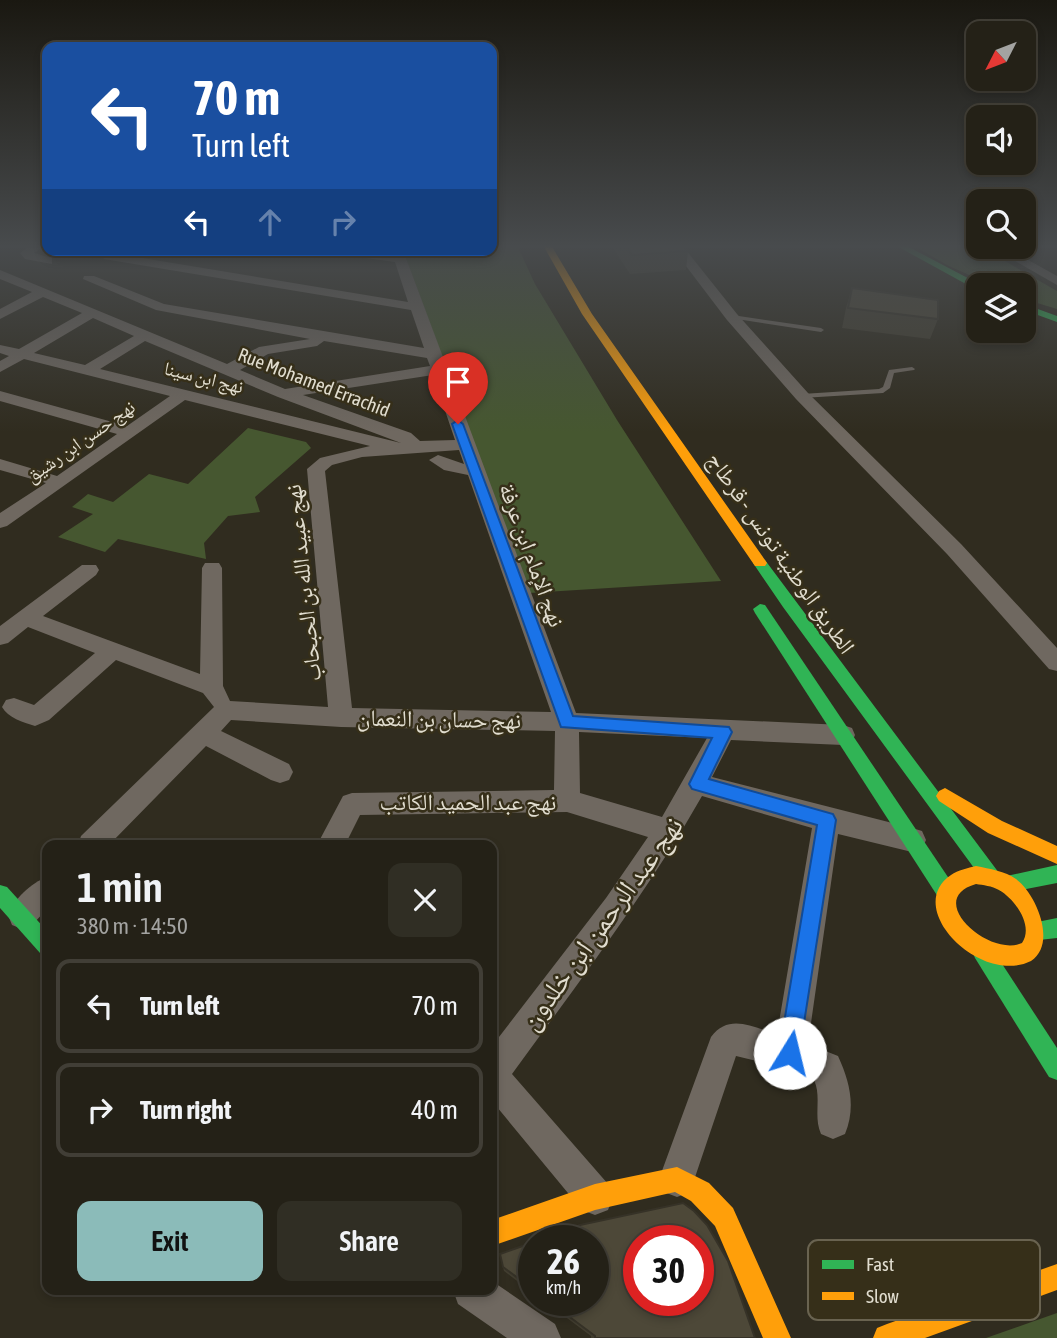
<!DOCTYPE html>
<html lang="en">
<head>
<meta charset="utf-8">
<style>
	:root { --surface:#242117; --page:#302e24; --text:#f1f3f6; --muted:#a3a3a1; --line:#413e36; --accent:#8bbbb9 }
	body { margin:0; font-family:"Asap Condensed","Noto Naskh Arabic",sans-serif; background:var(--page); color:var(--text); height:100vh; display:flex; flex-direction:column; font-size:26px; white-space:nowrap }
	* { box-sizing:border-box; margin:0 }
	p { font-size:23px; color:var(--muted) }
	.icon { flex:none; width:38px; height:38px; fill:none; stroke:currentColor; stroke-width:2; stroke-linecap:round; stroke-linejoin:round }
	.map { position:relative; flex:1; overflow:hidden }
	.details { position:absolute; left:42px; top:840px; width:455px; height:455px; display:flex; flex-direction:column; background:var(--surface); border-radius:14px; box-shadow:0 4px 10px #0003,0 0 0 2px var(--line) }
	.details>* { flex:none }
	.guide { position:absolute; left:42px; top:42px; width:455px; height:214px; border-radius:14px; box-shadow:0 4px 10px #0003,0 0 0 2px var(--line); background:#1a4fa0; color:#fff; overflow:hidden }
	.needle { width:46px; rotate:228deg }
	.fabs { position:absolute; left:966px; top:21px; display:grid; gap:14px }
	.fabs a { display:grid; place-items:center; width:70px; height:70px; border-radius:14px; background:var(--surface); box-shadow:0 4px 10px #0003,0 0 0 2px var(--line); font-size:35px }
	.speed { position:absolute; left:518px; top:1225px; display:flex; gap:14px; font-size:35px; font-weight:700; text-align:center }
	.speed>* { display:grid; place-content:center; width:91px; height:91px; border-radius:50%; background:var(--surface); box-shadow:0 4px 10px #0003,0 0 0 2px var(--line); line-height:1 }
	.speed small { font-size:18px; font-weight:400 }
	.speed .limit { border:10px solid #d22; background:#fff; color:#111 }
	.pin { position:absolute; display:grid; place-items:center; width:60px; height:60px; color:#fff; margin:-72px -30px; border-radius:50% 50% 50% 0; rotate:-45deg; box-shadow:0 0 7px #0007 }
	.pin .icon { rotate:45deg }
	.me { position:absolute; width:77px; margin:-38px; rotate:9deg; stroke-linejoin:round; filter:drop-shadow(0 0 5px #0008) }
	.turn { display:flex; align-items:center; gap:24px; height:147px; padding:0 35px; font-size:32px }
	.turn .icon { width:91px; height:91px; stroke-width:2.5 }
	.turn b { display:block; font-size:49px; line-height:60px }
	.lanes { display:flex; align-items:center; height:66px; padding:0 35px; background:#0003; justify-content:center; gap:35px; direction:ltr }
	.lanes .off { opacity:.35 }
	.round { display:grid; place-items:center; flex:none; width:74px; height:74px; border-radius:14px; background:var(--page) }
	.head { display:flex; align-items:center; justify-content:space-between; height:119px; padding:0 35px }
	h1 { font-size:42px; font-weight:600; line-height:52px }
	.action { display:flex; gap:14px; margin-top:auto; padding:14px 35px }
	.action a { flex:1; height:80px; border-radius:14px; background:var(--accent); color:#111; font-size:28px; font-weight:600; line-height:80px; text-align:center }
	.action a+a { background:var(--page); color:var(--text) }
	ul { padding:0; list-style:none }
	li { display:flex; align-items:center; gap:21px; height:94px; margin:0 14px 10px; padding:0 21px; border:4px solid var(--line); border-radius:14px }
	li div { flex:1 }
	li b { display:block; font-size:26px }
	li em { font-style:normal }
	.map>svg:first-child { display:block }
	.green { fill:#465730 }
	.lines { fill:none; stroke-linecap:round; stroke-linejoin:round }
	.lane { fill:#6f6860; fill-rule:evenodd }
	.street { fill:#6f6860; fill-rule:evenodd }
	.fast { fill:#30b455; fill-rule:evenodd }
	.slow { fill:#ff9f0a; fill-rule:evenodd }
	.wall { fill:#423e30 }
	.building { fill:#4d4838; stroke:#363227; stroke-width:2; fill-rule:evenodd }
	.route { fill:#1a73e8; stroke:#114b97; stroke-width:2 }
	.labels { text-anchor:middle; stroke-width:5; stroke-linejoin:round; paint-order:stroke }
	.far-street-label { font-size:19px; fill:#e1ddcf; stroke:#362f19 }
	.street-label { font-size:23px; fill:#e1ddcf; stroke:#362f19 }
	.near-street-label { font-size:28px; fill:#e1ddcf; stroke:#362f19 }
	.key { fill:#362f19; stroke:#696350; stroke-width:2 }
	.key-label { font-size:19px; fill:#e1ddcf }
</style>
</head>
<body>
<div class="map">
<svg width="1057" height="1338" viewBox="0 0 1057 1338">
	<rect width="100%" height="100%" fill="#302c1f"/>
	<g class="green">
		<path d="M 492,245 L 517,245 L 535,284 L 617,420 L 721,581 L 529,593 L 403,250 L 492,250 Z"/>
		<path d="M 912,245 L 977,245 L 1057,291 L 1057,309 L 1024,299 L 1024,285 L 992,285 L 949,266 Z"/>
		<path d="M 248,428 L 306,442 L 311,448 L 255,497 L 260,512 L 228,516 L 204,543 L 206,559 L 118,539 L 105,552 L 58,537 L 93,514 L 72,507 L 88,494 L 113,502 L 149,474 L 188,484 Z"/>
		<path d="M 1057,1313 L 1057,1338 L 986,1338 Z"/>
	</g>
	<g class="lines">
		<g class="lane">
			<path d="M 732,315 L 821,328 L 824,330 L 821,332 L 730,318 L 729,317 Z"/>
			<path d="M 912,367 L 915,369 L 914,370 L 894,373 L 890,388 L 883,393 L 802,398 L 798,396 L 802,394 L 879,389 L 883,387 L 889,370 Z"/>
		</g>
		<g class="street">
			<path d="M 31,245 L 45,245 L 34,253 L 52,258 L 52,264 L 25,259 L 20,253 Z"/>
			<path d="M 670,245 L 682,245 L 737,314 L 808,393 L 961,544 L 1057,648 L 1057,671 L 1049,669 L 947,554 L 796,399 L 727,320 Z"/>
			<path d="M 991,247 L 1005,247 L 1057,276 L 1057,285 Z"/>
			<path d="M 107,250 L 121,250 L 118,254 L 408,302 L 395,262 L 337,254 L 331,250 L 364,250 L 392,254 L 391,250 L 403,250 L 576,713 L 843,725 L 852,728 L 855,735 L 852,742 L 843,745 L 731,740 L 712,777 L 912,828 L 922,831 L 926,840 L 922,849 L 912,852 L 838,834 L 808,1044 L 838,1056 C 850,1082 856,1107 845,1134 L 833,1139 L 821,1134 C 813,1116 822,1097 814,1080 L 789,1069 L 736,1056 L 690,1192 L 677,1197 L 664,1192 L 659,1179 L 711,1037 C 729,1013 752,1027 777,1034 L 812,828 L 702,796 C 647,893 578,983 512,1074 L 608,1184 L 613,1197 L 608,1210 L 595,1215 L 582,1210 L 492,1101 L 492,1046 L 606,898 L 648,837 L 567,812 L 360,815 L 345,845 L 317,845 L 343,796 L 352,793 L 554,790 L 555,731 L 341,727 L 231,720 L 221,731 L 289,764 L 293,772 L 289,780 L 280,783 L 271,780 L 206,746 L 109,845 L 78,845 L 81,836 L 214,707 L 203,693 L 116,660 L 49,720 L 35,726 C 23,722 8,718 2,707 L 6,700 L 14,698 L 34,705 L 95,653 L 28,627 L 8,643 L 0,645 L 0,626 L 82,565 L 96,565 L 99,570 L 96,575 L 43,616 L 200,674 L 202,568 L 205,563 L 219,563 L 222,568 L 223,686 L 230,701 L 328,707 L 307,469 L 320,458 L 370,446 L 185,400 L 7,526 L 0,528 L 0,513 L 46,483 L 0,470 L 0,459 L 57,476 L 117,434 L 0,401 L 0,391 L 127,426 L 170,396 L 24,359 L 0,372 L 0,361 L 9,356 L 0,353 L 0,345 L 19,349 L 82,313 L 43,297 L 0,319 L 0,309 L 32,292 L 0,279 L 0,270 L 227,364 L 259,347 L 310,339 L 156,310 L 83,279 L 84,276 L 94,276 L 164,304 L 424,348 L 411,310 L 104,259 L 102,256 ZM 93,318 L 134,336 L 85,365 L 34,353 ZM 145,341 L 278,397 L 401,443 L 100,369 ZM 324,341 L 427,358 L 430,366 L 285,389 L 240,370 L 268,354 L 317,346 ZM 433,375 L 455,440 L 420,441 L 411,433 L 303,395 ZM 459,450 L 464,464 L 438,455 L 429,460 L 444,470 L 468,475 L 551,712 L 352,708 L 325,471 L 332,465 L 362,457 ZM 579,732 L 707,738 L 662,817 L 580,793 Z"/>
			<path d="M 47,877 L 47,909 L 32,925 L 22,929 L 12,925 L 8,915 C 14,899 31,883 47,877 Z"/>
			<path d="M 492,1281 L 555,1324 L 561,1338 L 507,1338 L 458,1304 L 453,1290 L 492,1290 Z"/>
		</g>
		<g class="fast">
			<path d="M 895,245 L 905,245 L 981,285 L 978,285 L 978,290 L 975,289 Z"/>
			<path d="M 1024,304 L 1057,316 L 1057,322 L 1024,310 Z"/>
			<path d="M 760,558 L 765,560 L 1002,877 L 1057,865 L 1057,883 L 1006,893 L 999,890 L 996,884 L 992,886 L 985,883 L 783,607 L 753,563 Z"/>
			<path d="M 760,604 L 765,605 L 954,886 L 957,893 L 954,900 L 947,902 L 940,900 L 755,613 L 753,609 Z"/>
			<path d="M 0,885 L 7,887 L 47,931 L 47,956 L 40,953 L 0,908 Z"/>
			<path d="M 1057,918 L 1057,938 L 1039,940 L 1032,937 L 1029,930 L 1032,923 Z"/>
			<path d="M 982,941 L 989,944 L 1057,1048 L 1057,1080 L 1049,1077 L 975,958 L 972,951 L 975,944 Z"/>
		</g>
		<g class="slow">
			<path d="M 543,245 L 551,245 L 592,314 L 765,560 L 767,563 L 765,566 L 755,566 L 582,314 Z"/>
			<path d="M 945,788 L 1002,821 L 1057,846 L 1057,864 L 988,833 L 939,801 L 936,796 L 939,791 Z"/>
			<path d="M 976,866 C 990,869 1005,871 1016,879 C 1037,895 1057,944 1031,961 C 981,986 902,908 951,875 C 958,870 968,868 976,866 ZM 976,884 C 983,885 992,886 999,890 C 1015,899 1034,926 1022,943 C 989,958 923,899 976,884 Z"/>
			<path d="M 677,1167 L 709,1183 L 733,1208 L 791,1338 L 763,1338 L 715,1226 L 691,1201 L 675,1192 L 595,1210 L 492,1246 L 492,1220 L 595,1184 Z"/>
			<path d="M 1057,1264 L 1057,1290 L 925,1338 L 873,1338 L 877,1328 L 887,1324 Z"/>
		</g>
	</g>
	<g class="wall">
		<path d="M 611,245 L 683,245 L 688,251 L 686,270 L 630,274 Z"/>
		<path d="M 852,288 L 938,319 L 930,339 L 842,328 L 846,308 Z"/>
		<path d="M 534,1242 L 534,1294 L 504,1271 L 500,1254 Z"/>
		<path d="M 543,1300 L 593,1300 L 755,1338 L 591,1338 L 591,1336 Z"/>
	</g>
	<g class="building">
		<path d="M 625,245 L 683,245 L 688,251 L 632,255 Z"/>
		<path d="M 852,288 L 938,300 L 938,319 L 848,308 Z"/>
		<path d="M 683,1203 L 694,1211 L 707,1225 L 728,1261 L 755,1338 L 595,1338 L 595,1336 L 547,1300 L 593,1300 L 593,1241 L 536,1241 L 580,1225 ZM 639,1241 L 698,1241 L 698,1300 L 639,1300 Z"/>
		<path d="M 534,1242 L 534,1290 L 503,1267 L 500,1254 Z"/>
	</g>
	<linearGradient id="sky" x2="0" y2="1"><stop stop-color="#1a1811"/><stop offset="0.57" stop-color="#484b4d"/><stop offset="1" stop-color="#484b4d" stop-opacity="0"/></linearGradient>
	<rect width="1057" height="432" fill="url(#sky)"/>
	<path class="route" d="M 458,420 L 463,424 L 573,716 L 729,727 L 732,732 L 709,779 L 833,814 L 836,820 L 798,1061 L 790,1065 L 782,1061 L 779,1053 L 817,825 L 692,789 L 689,784 L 712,738 L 561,727 L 452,424 Z"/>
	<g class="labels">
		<g class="far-street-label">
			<text transform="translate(204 377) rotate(14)" y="7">نهج ابن سينا</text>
			<text transform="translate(314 382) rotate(21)" y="7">Rue Mohamed Errachid</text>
			<text transform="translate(80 441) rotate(-35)" y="7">نهج حسن ابن رشيق</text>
		</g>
		<g class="street-label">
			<text transform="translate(781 553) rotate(55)" y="8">الطريق الوطنية تونس - قرطاج</text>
			<text transform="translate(532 555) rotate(70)" y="8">نهج الإمام ابن عرفة</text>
			<text transform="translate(303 583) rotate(-96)" y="8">نهج عبيد الله بن الحبحاب</text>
			<text transform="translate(439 719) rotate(1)" y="8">نهج حسان بن النعمان</text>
			<text x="468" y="810">نهج عبد الحميد الكاتب</text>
		</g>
		<g class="near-street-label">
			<text transform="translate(601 923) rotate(-54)" y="10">نهج عبد الرحمن ابن خلدون</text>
		</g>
	</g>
	<rect x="808" y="1240" width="232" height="80" rx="10" class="key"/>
	<rect x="822" y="1260" width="32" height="9" fill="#30b455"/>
	<rect x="822" y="1292" width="32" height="8" fill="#ff9f0a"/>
	<g class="key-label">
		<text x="866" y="1271">Fast</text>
		<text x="866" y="1303">Slow</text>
	</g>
</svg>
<div class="fabs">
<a><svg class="needle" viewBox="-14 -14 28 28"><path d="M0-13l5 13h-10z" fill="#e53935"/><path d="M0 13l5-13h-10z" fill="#a3a3a1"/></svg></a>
<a><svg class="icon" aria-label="sound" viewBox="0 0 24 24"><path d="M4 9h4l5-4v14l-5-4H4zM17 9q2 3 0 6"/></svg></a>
<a><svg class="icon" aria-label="search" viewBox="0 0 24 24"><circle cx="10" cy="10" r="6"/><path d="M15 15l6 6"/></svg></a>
<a><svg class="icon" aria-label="layers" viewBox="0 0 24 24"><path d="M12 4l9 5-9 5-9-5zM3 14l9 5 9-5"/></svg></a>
</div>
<div class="speed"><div>26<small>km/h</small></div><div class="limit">30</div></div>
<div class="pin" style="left:458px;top:424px;background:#d93025"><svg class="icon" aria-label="arrive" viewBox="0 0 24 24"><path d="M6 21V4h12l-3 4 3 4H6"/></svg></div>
<svg class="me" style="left:790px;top:1053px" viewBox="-20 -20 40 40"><circle r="19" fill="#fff"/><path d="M0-13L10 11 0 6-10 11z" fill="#1a73e8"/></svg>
<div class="guide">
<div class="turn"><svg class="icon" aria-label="left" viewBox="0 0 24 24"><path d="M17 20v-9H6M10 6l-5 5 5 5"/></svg><div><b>70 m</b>Turn left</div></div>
<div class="lanes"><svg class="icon" aria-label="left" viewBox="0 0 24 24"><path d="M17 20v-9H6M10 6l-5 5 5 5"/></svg><svg class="icon off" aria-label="ahead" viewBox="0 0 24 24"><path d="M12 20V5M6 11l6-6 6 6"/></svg><svg class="icon off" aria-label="right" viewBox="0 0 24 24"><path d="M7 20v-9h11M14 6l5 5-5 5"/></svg></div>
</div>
<section class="details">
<div class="head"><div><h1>1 min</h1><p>380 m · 14:50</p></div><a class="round"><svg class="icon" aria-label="close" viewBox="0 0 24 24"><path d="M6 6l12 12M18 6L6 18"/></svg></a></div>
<ul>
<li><svg class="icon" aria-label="left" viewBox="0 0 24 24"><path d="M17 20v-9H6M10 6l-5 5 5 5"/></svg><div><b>Turn left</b></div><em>70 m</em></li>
<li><svg class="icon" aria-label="right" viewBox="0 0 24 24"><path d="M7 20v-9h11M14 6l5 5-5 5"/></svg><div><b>Turn right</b></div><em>40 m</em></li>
</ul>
<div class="action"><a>Exit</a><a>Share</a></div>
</section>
</div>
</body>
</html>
